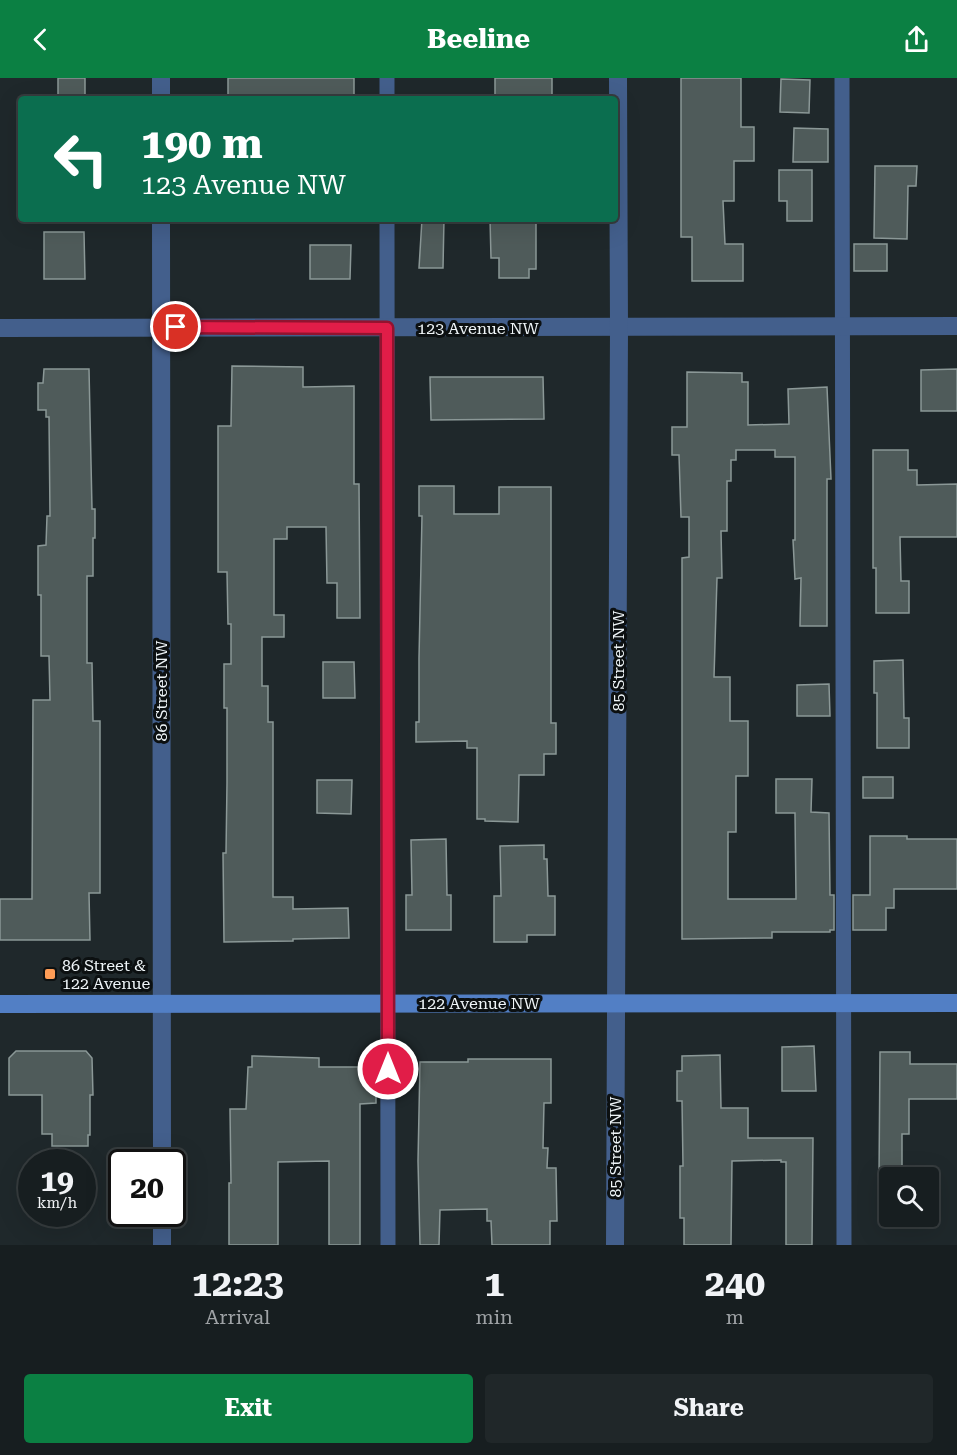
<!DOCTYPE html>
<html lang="en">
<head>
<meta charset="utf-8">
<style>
	:root { --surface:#171e20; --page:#202729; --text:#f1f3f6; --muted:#9ea2a5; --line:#363c3e; --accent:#0b8043 }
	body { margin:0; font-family:"Roboto Serif",serif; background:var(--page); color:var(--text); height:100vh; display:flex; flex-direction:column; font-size:22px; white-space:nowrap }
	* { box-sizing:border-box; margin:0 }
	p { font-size:20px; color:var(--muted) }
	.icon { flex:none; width:33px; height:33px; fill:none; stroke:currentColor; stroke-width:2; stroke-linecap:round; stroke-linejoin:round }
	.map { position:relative; height:1167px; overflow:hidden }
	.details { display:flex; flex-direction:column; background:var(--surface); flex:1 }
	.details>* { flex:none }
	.guide { position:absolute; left:18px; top:18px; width:600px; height:126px; border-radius:6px; box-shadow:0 6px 24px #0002,0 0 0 2px var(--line); background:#0b6e4f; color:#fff; overflow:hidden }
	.tools { position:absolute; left:879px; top:1089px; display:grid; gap:12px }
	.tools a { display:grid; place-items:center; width:60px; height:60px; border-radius:6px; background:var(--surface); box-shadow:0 6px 24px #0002,0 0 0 2px var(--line); font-size:30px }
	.speed { position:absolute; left:18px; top:1071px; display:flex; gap:12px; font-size:30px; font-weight:700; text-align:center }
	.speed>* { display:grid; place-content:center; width:78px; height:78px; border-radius:50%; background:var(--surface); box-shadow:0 6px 24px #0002,0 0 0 2px var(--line); line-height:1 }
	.speed small { font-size:15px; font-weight:400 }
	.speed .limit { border:3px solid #111; border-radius:9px; background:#fff; color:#111 }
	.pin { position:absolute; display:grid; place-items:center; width:51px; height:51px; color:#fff; margin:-26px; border:3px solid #fff; border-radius:50%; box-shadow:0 2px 6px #0007 }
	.me { position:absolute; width:66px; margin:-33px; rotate:0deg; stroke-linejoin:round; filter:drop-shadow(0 0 4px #0008) }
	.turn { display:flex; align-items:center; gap:21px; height:126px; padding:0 24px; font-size:27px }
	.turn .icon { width:78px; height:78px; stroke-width:2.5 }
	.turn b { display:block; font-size:42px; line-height:51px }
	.eta { display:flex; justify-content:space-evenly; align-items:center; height:102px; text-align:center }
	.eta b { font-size:36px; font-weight:700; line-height:42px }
	.cta { display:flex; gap:12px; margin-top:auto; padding:12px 24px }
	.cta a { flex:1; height:69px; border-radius:6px; background:var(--accent); color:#fff; font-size:24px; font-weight:700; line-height:69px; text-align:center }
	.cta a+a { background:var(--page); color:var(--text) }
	header { display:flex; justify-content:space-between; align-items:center; height:78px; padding:0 24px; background:var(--accent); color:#fff; font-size:27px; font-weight:700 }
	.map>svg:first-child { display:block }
	.building { fill:#4f5b5a; stroke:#8b9897; stroke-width:1.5 }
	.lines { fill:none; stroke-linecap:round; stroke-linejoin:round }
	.lane { stroke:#435f8c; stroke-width:15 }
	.street { stroke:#435f8c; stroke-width:18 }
	.secondary { stroke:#527fc5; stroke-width:18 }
	.route-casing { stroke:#92132f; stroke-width:15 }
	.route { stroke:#e11d48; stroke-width:10 }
	.poi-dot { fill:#fd9c56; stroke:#0c1011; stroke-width:2 }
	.labels { text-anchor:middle; stroke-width:6; stroke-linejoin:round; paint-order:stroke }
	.street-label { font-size:16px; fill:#eff5f8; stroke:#0c1011 }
	.poi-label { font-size:16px; fill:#eff5f8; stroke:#0c1011; text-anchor:start }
</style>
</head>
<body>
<header><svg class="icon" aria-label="back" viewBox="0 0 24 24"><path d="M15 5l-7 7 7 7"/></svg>Beeline<svg class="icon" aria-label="share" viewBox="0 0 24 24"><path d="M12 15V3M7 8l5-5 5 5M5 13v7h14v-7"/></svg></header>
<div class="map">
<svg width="957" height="1167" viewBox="0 0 957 1167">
	<rect width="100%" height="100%" fill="#1f282b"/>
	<g class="building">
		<rect x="58" y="0" width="27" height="21"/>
		<rect x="228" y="0" width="126" height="21"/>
		<rect x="495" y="0" width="57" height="21"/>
		<path d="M 681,0 L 741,0 L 741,49 L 754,49 L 754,83 L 734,83 L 734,123 L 723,123 L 725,166 L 743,166 L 743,203 L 692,203 L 692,159 L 681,159 Z"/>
		<path d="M 781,1 L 810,2 L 809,35 L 780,34 Z"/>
		<path d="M 794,50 L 828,51 L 828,84 L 793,84 Z"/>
		<path d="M 875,88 L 917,88 L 916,108 L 908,108 L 907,161 L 874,160 Z"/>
		<path d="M 779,92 L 812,92 L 812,143 L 787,143 L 787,123 L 779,123 Z"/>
		<path d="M 422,141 L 444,141 L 443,190 L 419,190 Z"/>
		<path d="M 490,141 L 536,141 L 536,191 L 529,191 L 529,200 L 499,200 L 499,180 L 491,180 Z"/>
		<path d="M 44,154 L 84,154 L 85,201 L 44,201 Z"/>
		<rect x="854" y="166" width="33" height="27"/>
		<path d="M 310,167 L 351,167 L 350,201 L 310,201 Z"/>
		<path d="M 232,288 L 303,289 L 303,309 L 354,308 L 354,406 L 359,406 L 360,540 L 337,540 L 337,505 L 327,505 L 326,449 L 287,449 L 287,461 L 274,461 L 274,537 L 284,537 L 284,559 L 262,559 L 262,608 L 268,608 L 268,644 L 273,644 L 273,819 L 293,819 L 293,831 L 348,830 L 349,860 L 293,861 L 293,863 L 224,864 L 223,775 L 226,775 L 227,705 L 227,630 L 224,630 L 224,586 L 231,586 L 231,546 L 228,546 L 227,494 L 218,494 L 218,348 L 231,348 Z"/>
		<path d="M 44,291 L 89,291 L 92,431 L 95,431 L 95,460 L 93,460 L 93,498 L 87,498 L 87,585 L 92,585 L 93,643 L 100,643 L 100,815 L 89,815 L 90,862 L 0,862 L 0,821 L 32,821 L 33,622 L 50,622 L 49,578 L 41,578 L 41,517 L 38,517 L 38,468 L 46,467 L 47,438 L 50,438 L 49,339 L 46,339 L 46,332 L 38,332 L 38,305 L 43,305 Z"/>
		<path d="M 957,291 L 957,333 L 921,333 L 921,292 Z"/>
		<path d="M 687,294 L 742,295 L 742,304 L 748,304 L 748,347 L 789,346 L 788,311 L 827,309 L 831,401 L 827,401 L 827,548 L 800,548 L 801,500 L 795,501 L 793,462 L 795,462 L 795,379 L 775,379 L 775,372 L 736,372 L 736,382 L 731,382 L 731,403 L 727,403 L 727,453 L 721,453 L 722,500 L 717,500 L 714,599 L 730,599 L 730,643 L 748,643 L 748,698 L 736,698 L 736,754 L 728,754 L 728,821 L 796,821 L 795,735 L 776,735 L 776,701 L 812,701 L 811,734 L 829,735 L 830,817 L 834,817 L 834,852 L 830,852 L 830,854 L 772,854 L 772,860 L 682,861 L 682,480 L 689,479 L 689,439 L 681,439 L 679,377 L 672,377 L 672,349 L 687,349 Z"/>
		<path d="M 430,299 L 543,299 L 544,341 L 431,342 Z"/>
		<path d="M 873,372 L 908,372 L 908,392 L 917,392 L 917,407 L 957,406 L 957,459 L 900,459 L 901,503 L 909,503 L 909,535 L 876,535 L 876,490 L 873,490 Z"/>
		<path d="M 419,408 L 454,408 L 454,436 L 499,436 L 499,409 L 551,409 L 551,645 L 556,645 L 556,676 L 544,676 L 544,697 L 519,697 L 518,744 L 485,743 L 485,741 L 477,741 L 477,670 L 467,670 L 467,663 L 416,664 L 416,644 L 419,644 L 419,580 L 422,438 L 419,438 Z"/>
		<path d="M 903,582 L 904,640 L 909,640 L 909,670 L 877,670 L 877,615 L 874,615 L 874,583 Z"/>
		<path d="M 323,584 L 354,584 L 355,620 L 323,620 Z"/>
		<path d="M 829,606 L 830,638 L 797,638 L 797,607 Z"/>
		<rect x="863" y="699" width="30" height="21"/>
		<path d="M 317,702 L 352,702 L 351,736 L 317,735 Z"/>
		<path d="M 870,758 L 907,758 L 907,761 L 957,761 L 957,811 L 894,811 L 894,830 L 886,830 L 886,852 L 853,852 L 853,817 L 870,817 Z"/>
		<path d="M 446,761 L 447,817 L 451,817 L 451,852 L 406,852 L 406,817 L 412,817 L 411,762 Z"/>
		<path d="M 544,767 L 544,781 L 547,781 L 548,818 L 555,818 L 555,857 L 527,857 L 527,864 L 494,864 L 494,818 L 501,818 L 500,768 Z"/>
		<path d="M 814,968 L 816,1013 L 782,1013 L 782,969 Z"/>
		<path d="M 16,973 L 86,973 L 92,980 L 93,1017 L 90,1017 L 90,1057 L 88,1057 L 88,1068 L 52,1068 L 52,1056 L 42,1056 L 42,1017 L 9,1017 L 9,980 Z"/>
		<path d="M 880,974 L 910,974 L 910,986 L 957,986 L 957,1021 L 909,1021 L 909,1056 L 902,1056 L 902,1100 L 879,1100 Z"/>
		<path d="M 720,977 L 721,1030 L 748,1030 L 748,1060 L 813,1060 L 812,1167 L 786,1167 L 786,1084 L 781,1084 L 781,1082 L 732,1083 L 731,1167 L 684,1167 L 684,1140 L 680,1140 L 680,1088 L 683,1088 L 682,1023 L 677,1023 L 677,993 L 682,993 L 682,978 Z"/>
		<path d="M 252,978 L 319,980 L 319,989 L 376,989 L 376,1025 L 360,1026 L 360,1167 L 329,1167 L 329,1083 L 278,1084 L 278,1167 L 229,1167 L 229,1105 L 231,1105 L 230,1031 L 246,1031 L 248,989 L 252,989 Z"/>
		<path d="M 468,981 L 551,981 L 551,1025 L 544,1025 L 543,1070 L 548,1070 L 547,1090 L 556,1090 L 557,1143 L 550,1143 L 550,1167 L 492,1167 L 491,1143 L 487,1143 L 487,1131 L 440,1132 L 439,1167 L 420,1167 L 418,1083 L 420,984 L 468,984 Z"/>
	</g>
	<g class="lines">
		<g class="lane">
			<path d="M 387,0 L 387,21"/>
			<path d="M 842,0 L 844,1167"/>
			<path d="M 387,141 L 388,1167"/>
		</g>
		<g class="street">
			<path d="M 161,21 L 161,0"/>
			<path d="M 161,141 L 162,1084"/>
			<path d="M 0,250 L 957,248"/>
			<path d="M 162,1136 L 162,1167"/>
			<path d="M 615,1167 L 619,250 L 618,0"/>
		</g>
		<path class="secondary" d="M 0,926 L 957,925"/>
	</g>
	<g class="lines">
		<g class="route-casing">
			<path id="route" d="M 176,249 L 387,250 L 388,991"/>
		</g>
		<use href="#route" class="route"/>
	</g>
	<rect class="poi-dot" x="44" y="890" width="12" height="12" rx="3"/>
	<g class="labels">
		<g class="street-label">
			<text x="478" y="256">123 Avenue NW</text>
			<text transform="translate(618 583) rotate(-90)" y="6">85 Street NW</text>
			<text transform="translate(161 613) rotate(-90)" y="6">86 Street NW</text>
			<text x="479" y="931">122 Avenue NW</text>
			<text transform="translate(615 1069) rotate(-90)" y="6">85 Street NW</text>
		</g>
		<g class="poi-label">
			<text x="62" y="893">86 Street &amp;<tspan x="62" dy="18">122 Avenue</tspan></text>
		</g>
	</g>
</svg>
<div class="tools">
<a><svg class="icon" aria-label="search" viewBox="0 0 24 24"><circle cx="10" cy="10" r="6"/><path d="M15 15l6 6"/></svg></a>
</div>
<div class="speed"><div>19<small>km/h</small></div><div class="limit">20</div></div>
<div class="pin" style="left:176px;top:249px;background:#d93025"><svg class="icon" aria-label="arrive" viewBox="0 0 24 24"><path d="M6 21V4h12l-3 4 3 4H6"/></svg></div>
<svg class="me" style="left:388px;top:991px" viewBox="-20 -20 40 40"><circle r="17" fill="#e11d48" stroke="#fff" stroke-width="3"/><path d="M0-11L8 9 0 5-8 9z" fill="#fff"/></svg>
<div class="guide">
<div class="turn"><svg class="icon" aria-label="left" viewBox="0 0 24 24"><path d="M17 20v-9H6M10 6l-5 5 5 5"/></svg><div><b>190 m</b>123 Avenue NW</div></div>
</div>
</div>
<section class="details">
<div class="eta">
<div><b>12:23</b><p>Arrival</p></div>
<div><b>1</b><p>min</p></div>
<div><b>240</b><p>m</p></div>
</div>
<div class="cta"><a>Exit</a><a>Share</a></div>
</section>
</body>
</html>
